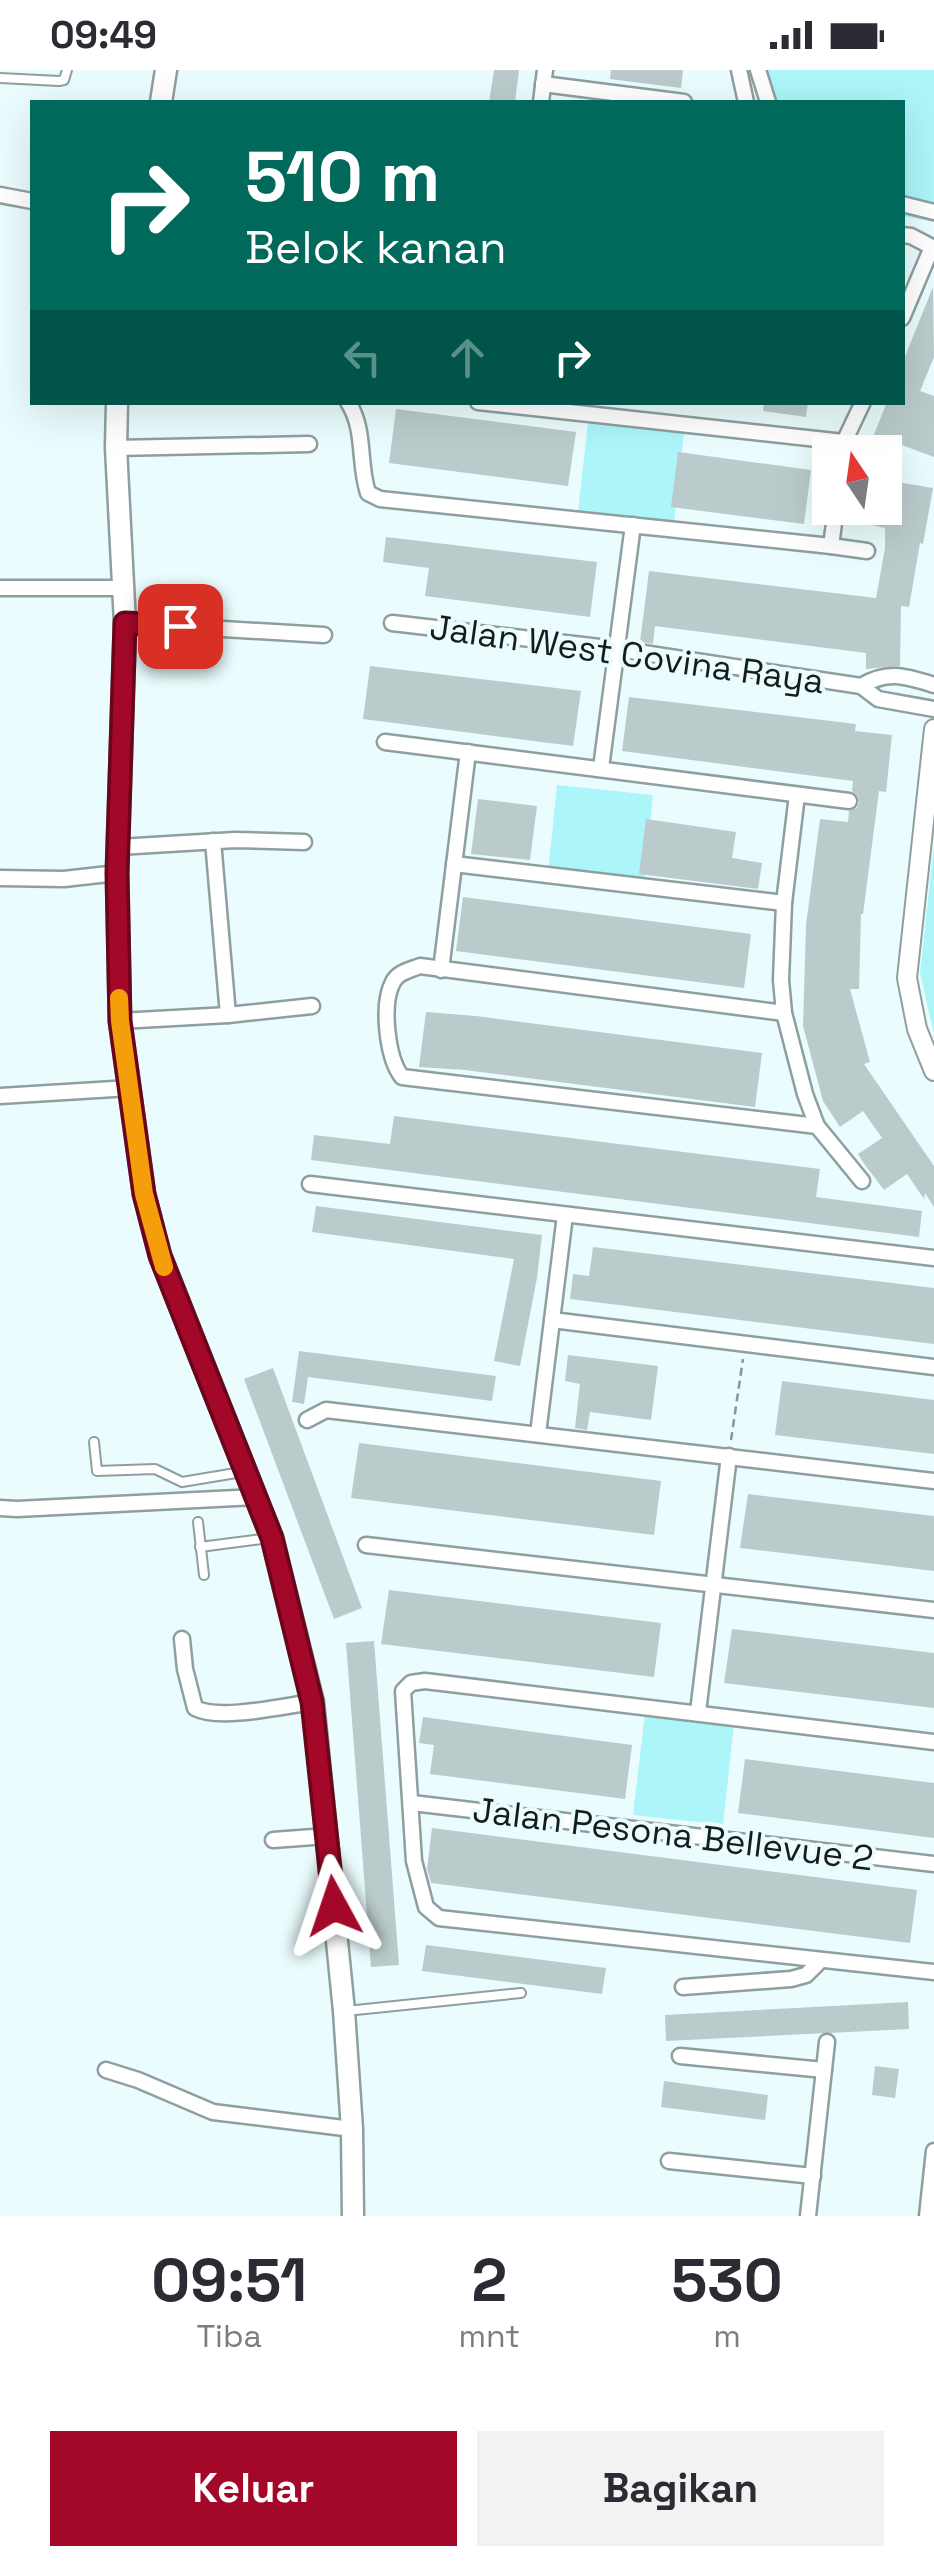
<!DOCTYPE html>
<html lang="id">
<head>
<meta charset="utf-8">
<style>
	:root { --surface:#fff; --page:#f2f2f3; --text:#2b2b33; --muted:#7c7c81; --accent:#a40829 }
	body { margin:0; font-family:"Space Grotesk",sans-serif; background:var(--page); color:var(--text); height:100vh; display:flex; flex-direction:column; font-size:38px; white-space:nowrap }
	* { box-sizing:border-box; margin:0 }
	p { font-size:32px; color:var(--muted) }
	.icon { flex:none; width:55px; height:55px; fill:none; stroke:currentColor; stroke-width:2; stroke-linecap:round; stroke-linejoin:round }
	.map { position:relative; height:2146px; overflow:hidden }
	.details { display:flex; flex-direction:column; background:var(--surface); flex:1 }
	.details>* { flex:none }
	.hud { position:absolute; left:30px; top:30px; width:875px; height:305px; border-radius:0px; box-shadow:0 10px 40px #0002; background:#00695c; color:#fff; overflow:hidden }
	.needle { width:65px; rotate:347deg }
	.buttons { position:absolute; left:812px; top:365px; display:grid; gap:20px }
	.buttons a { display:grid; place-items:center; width:90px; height:90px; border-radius:0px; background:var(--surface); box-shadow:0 10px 40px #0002; font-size:50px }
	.pin { position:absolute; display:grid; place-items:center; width:85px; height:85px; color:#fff; margin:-42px; border-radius:20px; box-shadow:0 5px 15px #0006 }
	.me { position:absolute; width:110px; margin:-55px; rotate:355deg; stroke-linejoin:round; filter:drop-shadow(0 0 8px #0008) }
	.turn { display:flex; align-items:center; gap:35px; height:210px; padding:0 50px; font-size:45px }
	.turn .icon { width:130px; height:130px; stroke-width:2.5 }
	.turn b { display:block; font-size:70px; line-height:85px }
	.lanes { display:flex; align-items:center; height:95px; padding:0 50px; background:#0003; justify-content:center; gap:50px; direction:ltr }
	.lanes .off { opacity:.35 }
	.eta { display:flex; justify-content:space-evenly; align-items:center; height:170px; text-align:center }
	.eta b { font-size:60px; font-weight:700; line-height:70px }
	.button { display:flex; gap:20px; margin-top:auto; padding:20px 50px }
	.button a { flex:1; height:115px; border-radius:0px; background:var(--accent); color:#fff; font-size:40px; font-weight:700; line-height:115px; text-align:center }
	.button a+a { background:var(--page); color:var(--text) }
	.status { display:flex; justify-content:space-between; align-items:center; height:70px; padding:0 50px; background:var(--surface); direction:ltr }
	.status svg { height:28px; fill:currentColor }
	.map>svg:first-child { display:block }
	.green { fill:#acf5f9 }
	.building { fill:#bbcbcc }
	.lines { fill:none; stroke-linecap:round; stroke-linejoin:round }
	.service-casing { stroke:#8f9fa0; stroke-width:12 }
	.minor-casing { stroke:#8f9fa0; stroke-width:19 }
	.tertiary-casing { stroke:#8f9fa0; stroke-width:22 }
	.secondary-casing { stroke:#8f9fa0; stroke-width:25 }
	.path { stroke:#899596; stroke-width:2.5; stroke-dasharray:8 5; stroke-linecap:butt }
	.service { stroke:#fff; stroke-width:8 }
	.minor { stroke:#fff; stroke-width:14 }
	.tertiary { stroke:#fff; stroke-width:18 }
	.secondary { stroke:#fff; stroke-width:20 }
	.route-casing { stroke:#6b051b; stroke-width:25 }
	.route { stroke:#a40829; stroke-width:18 }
	.slow { stroke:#f59e0b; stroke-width:18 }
	.labels { text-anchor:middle; stroke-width:8; stroke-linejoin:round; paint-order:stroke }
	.street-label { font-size:35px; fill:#161c1c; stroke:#eafcfd }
</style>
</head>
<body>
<div class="status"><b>09:49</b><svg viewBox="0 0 49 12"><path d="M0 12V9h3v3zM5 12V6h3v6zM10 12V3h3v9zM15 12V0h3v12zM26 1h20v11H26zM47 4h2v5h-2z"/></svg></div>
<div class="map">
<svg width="934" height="2146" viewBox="0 0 934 2146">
	<rect width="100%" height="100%" fill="#eafcfd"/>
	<g class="green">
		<path d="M 755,0 L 934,0 L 934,152 L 903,146 L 902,32 L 764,32 Z"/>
		<path d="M 588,353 L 684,363 L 674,452 L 578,441 Z"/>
		<path d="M 557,715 L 653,725 L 644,813 L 548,803 Z"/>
		<path d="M 934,774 L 934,964 L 920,903 Z"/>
		<path d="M 645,1644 L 734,1654 L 723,1755 L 633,1745 Z"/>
	</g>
	<g class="building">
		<path d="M 494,0 L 519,0 L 515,32 L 489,32 Z"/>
		<path d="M 611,0 L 683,0 L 681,18 L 610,9 Z"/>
		<path d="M 933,217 L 934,287 L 920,321 L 934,326 L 934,387 L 899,374 L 896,382 L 867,382 L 887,332 L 902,332 L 902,294 Z"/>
		<path d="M 764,332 L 808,332 L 806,347 L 763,341 Z"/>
		<path d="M 396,339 L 576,362 L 568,416 L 389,393 Z"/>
		<path d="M 678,382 L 811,400 L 804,454 L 671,437 Z"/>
		<path d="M 885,410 L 933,418 L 923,474 L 920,473 L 909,537 L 901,536 L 900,596 L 866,599 L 866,583 L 655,556 L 653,574 L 640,572 L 649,501 L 876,528 L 885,478 L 885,458 L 853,451 L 856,438 L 885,438 Z"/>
		<path d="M 386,467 L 597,492 L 590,547 L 425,526 L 429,498 L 383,492 Z"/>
		<path d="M 370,596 L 581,621 L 573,676 L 363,649 Z"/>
		<path d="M 629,627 L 856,654 L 855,661 L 892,665 L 886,722 L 879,721 L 863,844 L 861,844 L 859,919 L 850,919 L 870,992 L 864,994 L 934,1096 L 934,1137 L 925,1123 L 924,1129 L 907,1104 L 884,1120 L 865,1095 L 858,1084 L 882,1068 L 863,1041 L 840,1057 L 823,1031 L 803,956 L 806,855 L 820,749 L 848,752 L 849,741 L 857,738 L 859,733 L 858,726 L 852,721 L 853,711 L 622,681 Z"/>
		<path d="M 478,729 L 537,736 L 530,790 L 471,784 Z"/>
		<path d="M 646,749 L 736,762 L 732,788 L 762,793 L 758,819 L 639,804 Z"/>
		<path d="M 463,827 L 751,864 L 744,918 L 456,881 Z"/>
		<path d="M 426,942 L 476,946 L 762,983 L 755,1037 L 465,1000 L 419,997 Z"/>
		<path d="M 394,1046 L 820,1099 L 816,1127 L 922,1141 L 919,1167 L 311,1090 L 314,1065 L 390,1074 Z"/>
		<path d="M 316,1136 L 542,1165 L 537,1208 L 520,1296 L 494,1291 L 514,1189 L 312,1162 Z"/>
		<path d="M 593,1177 L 934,1218 L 934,1274 L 570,1229 L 573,1204 L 589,1206 Z"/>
		<path d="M 299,1281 L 496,1306 L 492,1331 L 308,1307 L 304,1334 L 292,1332 Z"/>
		<path d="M 568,1285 L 658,1296 L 651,1350 L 590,1342 L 587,1360 L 575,1358 L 580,1314 L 565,1311 Z"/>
		<path d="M 273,1298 L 362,1538 L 334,1549 L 244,1309 Z"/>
		<path d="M 782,1311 L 934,1330 L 934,1384 L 775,1365 Z"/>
		<path d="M 359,1373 L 661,1411 L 654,1465 L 351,1428 Z"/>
		<path d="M 748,1424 L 934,1446 L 934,1501 L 740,1478 Z"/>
		<path d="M 389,1520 L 661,1553 L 654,1607 L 381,1574 Z"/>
		<path d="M 732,1559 L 934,1583 L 934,1638 L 724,1613 Z"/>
		<path d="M 374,1571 L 399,1895 L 371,1897 L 346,1573 Z"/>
		<path d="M 423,1647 L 632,1675 L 625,1729 L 430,1704 L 434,1675 L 419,1673 Z"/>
		<path d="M 745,1689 L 934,1713 L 934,1768 L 738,1743 Z"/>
		<path d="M 432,1758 L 917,1820 L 910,1873 L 431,1813 L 427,1799 Z"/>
		<path d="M 426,1875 L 606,1898 L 602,1924 L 422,1901 Z"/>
		<path d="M 908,1932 L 909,1959 L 666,1971 L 665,1945 Z"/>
		<path d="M 875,1996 L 899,1999 L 895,2028 L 872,2025 Z"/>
		<path d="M 664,2011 L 768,2025 L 765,2050 L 661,2037 Z"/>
	</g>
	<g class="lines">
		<g class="service-casing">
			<g id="service">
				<path d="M 0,8 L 59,11 L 64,10 L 67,0"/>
				<path d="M 94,1372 L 97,1401 L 155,1399 L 182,1412 L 242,1402"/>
				<path d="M 198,1452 L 204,1505"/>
				<path d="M 200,1477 L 270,1468"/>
				<path d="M 346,1941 L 521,1923"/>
			</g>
		</g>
		<g class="minor-casing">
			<g id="minor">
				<path d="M 739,0 L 746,32"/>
				<path d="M 758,0 L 768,32"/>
				<path d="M 543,14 L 684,32"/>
				<path d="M 541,32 L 545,0"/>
				<path d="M 0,125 L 32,131"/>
				<path d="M 902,134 L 934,142"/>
				<path d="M 902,165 L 911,166 L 932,177 L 902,248"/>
				<path d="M 348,332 C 366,360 358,393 368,423 L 380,429 L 831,476 L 836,438"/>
				<path d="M 478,332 L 844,372"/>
				<path d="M 116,378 L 309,374"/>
				<path d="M 843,382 L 844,372 L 863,332"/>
				<path d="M 831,476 L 867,481"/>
				<path d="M 0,518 L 122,518"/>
				<path d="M 125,553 L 324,565"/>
				<path d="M 392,553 L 617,579 L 861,616 L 878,629 L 934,639"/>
				<path d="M 861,616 C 888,600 905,606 934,615"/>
				<path d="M 385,672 L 849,731"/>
				<path d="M 601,698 L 633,455"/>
				<path d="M 797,725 L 784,833 L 781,910 L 784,943 L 805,1024 L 817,1056 L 862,1111"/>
				<path d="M 213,771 L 228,945 L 312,936"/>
				<path d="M 119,777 L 235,770 L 304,772"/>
				<path d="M 454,794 L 784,833"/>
				<path d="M 0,808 L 64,809 L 117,803"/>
				<path d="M 441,900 L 468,682"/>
				<path d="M 784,943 L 420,896 C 410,900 398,902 393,912 C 381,934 387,988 402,1007 L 817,1056"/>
				<path d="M 120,951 L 228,945"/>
				<path d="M 0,1026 L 130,1018"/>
				<path d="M 310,1114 L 934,1188"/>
				<path d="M 552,1250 L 934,1297"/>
				<path d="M 307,1350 L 326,1340 L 934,1411"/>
				<path d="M 538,1364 L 565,1145"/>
				<path d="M 0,1438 L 17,1439 L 256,1427"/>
				<path d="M 366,1475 L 934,1540"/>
				<path d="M 182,1569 L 185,1599 L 195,1638 C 219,1651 284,1636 313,1632"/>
				<path d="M 698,1642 L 729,1386"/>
				<path d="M 934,1672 L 425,1611 L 411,1613 L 403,1621 L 414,1791 L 426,1837 L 439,1848 L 934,1902"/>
				<path d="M 412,1733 L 934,1794"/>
				<path d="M 273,1770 L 327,1766"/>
				<path d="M 683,1917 L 791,1909 L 806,1905 L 820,1891"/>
				<path d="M 680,1986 L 824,2000"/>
				<path d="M 106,2000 L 138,2010 L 213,2042 L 352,2059"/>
				<path d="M 669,2091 L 813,2106"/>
				<path d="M 808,2146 L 827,1972"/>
				<path d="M 927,2146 L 934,2081"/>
			</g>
		</g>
		<g class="tertiary-casing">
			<path id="tertiary" d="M 934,659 L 907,908 L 917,959 L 934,1001"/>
		</g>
		<g class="secondary-casing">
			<g id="secondary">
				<path d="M 161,32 L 166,0"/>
				<path d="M 117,332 L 116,378 L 125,553 L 117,803 L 120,951 L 144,1124 L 160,1185 L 272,1468 L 313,1632 L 344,1941 L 352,2059 L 353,2146"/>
			</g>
		</g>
		<path class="path" d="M 731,1370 L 743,1289"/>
		<use href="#service" class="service"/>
		<use href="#minor" class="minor"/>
		<use href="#tertiary" class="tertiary"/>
		<use href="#secondary" class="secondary"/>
	</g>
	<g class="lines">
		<g class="route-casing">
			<path id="route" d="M 180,556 L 125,553 L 117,803 L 120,951 L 144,1124 L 160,1186 L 272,1468 L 312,1632 L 334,1836"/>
		</g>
		<use href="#route" class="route"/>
		<path class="slow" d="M 119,928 L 120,951 L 144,1124 L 164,1197"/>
	</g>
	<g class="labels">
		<g class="street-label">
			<text transform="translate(627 584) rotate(8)" y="12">Jalan West Covina Raya</text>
			<text transform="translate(673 1764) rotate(7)" y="12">Jalan Pesona Bellevue 2</text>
		</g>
	</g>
</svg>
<div class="buttons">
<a><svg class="needle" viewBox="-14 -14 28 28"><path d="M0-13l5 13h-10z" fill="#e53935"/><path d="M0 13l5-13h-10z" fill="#7c7c81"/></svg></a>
</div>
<div class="pin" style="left:180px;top:556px;background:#d93025"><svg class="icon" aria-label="arrive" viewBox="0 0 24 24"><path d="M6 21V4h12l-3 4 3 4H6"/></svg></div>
<svg class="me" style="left:334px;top:1836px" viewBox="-20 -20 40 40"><path d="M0-17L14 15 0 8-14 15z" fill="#a40829" stroke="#fff" stroke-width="4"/></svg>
<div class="hud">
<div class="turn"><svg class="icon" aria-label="right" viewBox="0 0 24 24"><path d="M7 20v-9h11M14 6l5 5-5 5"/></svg><div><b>510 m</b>Belok kanan</div></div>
<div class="lanes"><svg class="icon off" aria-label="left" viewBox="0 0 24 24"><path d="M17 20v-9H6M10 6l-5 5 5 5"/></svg><svg class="icon off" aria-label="ahead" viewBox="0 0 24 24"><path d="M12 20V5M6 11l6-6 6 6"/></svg><svg class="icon" aria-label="right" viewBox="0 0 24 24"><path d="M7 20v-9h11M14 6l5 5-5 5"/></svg></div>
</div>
</div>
<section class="details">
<div class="eta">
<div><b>09:51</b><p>Tiba</p></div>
<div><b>2</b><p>mnt</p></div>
<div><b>530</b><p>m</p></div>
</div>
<div class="button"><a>Keluar</a><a>Bagikan</a></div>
</section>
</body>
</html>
